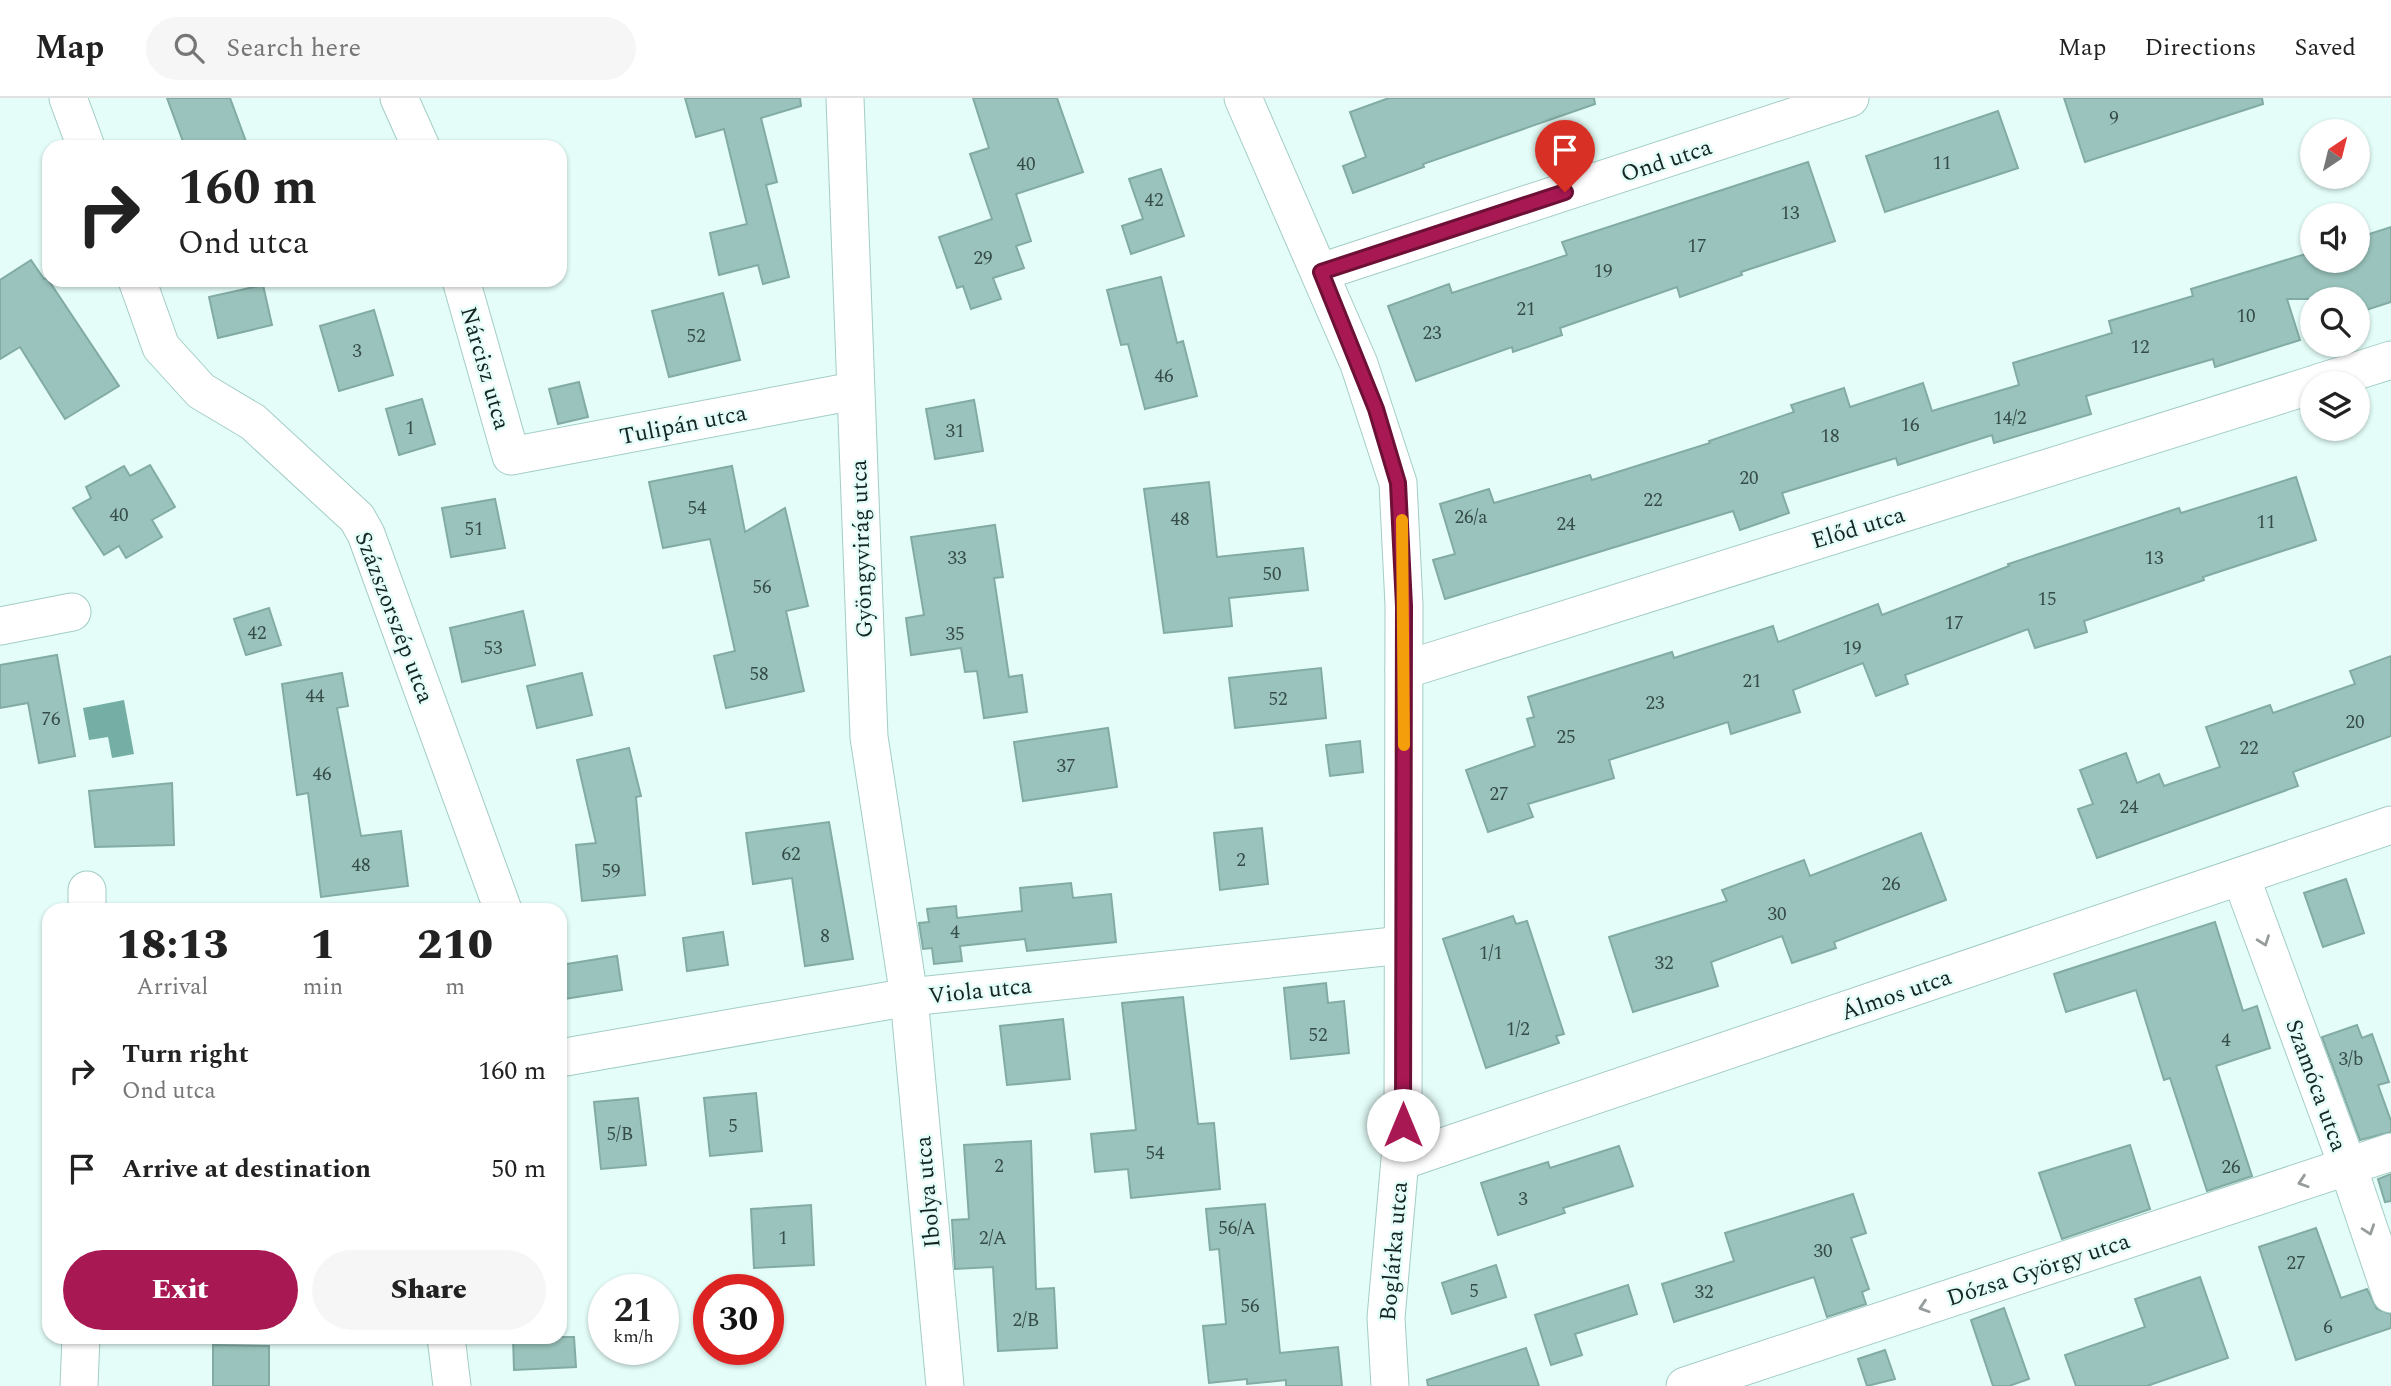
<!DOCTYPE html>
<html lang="en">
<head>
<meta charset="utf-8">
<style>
	:root { --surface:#fff; --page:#f6f6f6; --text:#222; --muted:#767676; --line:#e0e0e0; --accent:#a81853 }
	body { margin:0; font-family:Spectral,serif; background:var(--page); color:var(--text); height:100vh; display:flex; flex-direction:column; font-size:26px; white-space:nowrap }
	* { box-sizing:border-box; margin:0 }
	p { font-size:23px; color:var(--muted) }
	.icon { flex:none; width:38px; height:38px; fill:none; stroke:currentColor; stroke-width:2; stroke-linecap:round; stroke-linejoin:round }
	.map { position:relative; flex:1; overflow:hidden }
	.sheet { position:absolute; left:42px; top:805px; width:525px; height:441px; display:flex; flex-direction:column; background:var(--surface); border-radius:21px; box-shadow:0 2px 5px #0004 }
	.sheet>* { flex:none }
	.banner { position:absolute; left:42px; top:42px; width:525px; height:147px; border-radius:21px; box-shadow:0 2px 5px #0004; background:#fff; color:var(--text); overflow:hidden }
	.needle { width:46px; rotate:35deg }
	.buttons { position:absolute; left:2300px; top:21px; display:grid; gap:14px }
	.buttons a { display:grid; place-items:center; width:70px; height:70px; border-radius:50%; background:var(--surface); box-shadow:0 2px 5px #0004; font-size:35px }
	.speed { position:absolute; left:588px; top:1176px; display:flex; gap:14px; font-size:35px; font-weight:700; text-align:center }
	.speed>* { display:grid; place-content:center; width:91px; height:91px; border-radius:50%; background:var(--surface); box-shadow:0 2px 5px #0004; line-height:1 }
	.speed small { font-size:18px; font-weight:400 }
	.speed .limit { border:10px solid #d22; background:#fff; color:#111 }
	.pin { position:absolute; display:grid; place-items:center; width:60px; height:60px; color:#fff; margin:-72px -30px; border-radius:50% 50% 50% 0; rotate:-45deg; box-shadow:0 0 7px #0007 }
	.pin .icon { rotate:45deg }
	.me { position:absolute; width:77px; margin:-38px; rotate:0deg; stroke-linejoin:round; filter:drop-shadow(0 0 5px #0008) }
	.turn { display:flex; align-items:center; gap:24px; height:147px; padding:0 21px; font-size:32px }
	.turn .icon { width:91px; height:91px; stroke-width:2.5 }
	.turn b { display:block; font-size:49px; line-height:60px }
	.eta { display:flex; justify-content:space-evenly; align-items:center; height:119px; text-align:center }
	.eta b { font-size:42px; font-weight:800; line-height:49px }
	.cta { display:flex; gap:14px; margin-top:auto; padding:14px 21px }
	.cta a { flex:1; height:80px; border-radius:42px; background:var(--accent); color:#fff; font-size:28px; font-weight:800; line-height:80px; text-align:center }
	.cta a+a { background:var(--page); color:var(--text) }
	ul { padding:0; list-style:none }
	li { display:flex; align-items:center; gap:21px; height:98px; padding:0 21px }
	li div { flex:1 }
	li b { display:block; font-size:26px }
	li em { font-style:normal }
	header { display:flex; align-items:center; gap:42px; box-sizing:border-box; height:98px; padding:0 35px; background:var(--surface); border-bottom:2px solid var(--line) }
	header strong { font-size:33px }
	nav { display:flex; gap:38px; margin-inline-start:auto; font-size:24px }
	.search { width:490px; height:63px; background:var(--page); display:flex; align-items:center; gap:18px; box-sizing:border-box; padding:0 24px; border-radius:38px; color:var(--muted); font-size:26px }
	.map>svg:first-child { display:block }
	.water { fill:#74aea5 }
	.building { fill:#99c3bc; stroke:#82aba4; stroke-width:2 }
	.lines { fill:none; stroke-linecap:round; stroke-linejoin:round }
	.minor-casing { stroke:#a3cdc6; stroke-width:39 }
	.minor { stroke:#fff; stroke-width:37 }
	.oneway { stroke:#969d9c }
	.route-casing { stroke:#6d1036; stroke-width:18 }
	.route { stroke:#a81853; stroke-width:12 }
	.slow { stroke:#f59e0b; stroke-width:12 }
	.labels { text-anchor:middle; stroke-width:5; stroke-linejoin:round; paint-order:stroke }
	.number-label { font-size:19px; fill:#364c48 }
	.street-label { font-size:23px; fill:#152522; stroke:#e4fdf8 }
</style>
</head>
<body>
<header>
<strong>Map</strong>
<div class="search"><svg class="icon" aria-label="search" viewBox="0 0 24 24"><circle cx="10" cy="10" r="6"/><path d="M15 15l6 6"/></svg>Search here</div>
<nav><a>Map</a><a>Directions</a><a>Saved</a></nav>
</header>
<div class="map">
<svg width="2391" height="1288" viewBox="0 0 2391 1288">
	<rect width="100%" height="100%" fill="#e4fdf8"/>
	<path class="water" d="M 124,602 L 134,656 L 112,660 L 108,639 L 89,642 L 83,610 Z"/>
	<g class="building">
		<path d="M 167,0 L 230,0 L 248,49 L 185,49 Z"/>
		<path d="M 685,0 L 800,0 L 801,8 L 761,20 L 777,84 L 766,87 L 789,179 L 763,186 L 758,167 L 719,177 L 710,135 L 747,126 L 724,31 L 696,39 Z"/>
		<path d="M 973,0 L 1057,0 L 1083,74 L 1016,96 L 1031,143 L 1016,148 L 1024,170 L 993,180 L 1001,201 L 971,211 L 963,188 L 957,190 L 939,139 L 992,121 L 970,56 L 989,50 Z"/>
		<path d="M 1389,0 L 1594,0 L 1595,6 L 1423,66 L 1424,69 L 1353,95 L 1343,68 L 1366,59 L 1350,14 Z"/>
		<path d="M 2064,0 L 2262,0 L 2263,6 L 2085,64 Z"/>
		<path d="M 1998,13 L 2018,70 L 1885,114 L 1866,58 Z"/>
		<path d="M 1808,64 L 1835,143 L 1741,174 L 1742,177 L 1680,199 L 1677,189 L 1560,230 L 1562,237 L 1513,254 L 1512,249 L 1416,283 L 1388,208 L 1449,186 L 1452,195 L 1567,157 L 1562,144 Z"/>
		<path d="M 1161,71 L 1184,138 L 1131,156 L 1122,128 L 1143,121 L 1129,81 Z"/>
		<path d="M 2391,129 L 2391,204 L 2357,215 L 2357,201 L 2287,201 L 2300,242 L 2215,269 L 2213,261 L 2086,298 L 2091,316 L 1994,345 L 1992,337 L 1898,367 L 1896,360 L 1782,395 L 1789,415 L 1740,432 L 1733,413 L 1445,501 L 1433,462 L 1455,456 L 1440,406 L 1489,391 L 1494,405 L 1590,377 L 1592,382 L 1710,345 L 1709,343 L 1794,314 L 1791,307 L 1844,290 L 1850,309 L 1923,285 L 1932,313 L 2019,287 L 2013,265 L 2112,235 L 2109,223 L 2193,198 L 2191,191 L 2312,154 L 2312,163 L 2357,163 L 2357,140 Z"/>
		<path d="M 31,162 L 44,181 L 47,180 L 119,288 L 65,321 L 20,249 L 0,261 L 0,182 Z"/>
		<path d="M 1161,179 L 1177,245 L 1183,243 L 1197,298 L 1145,311 L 1128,246 L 1121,247 L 1107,192 Z"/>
		<path d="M 263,187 L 272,227 L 218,240 L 209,199 Z"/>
		<path d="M 723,195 L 740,262 L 669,279 L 652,213 Z"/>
		<path d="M 374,212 L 393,277 L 339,293 L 320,228 Z"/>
		<path d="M 579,284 L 588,319 L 558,326 L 549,291 Z"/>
		<path d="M 422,301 L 435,346 L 399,357 L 386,311 Z"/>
		<path d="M 974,302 L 983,353 L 935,361 L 926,311 Z"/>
		<path d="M 150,367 L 175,409 L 152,422 L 162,439 L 126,460 L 119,448 L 104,457 L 73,410 L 91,400 L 86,389 L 124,368 L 130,378 Z"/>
		<path d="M 732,368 L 745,434 L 785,410 L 808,508 L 786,513 L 804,593 L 726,610 L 714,558 L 735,553 L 710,441 L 663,450 L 649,384 Z"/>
		<path d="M 2296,379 L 2316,442 L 2203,479 L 2204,482 L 2084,523 L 2087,534 L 2035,550 L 2028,531 L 1905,577 L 1908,586 L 1876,598 L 1863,565 L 1793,592 L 1800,614 L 1731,636 L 1728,624 L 1609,662 L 1614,680 L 1528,706 L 1533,719 L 1488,734 L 1466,672 L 1535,648 L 1527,621 L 1534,619 L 1528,599 L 1672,554 L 1674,560 L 1773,528 L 1778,544 L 1878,506 L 1882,517 L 2009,468 L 2008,466 L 2179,410 L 2181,415 Z"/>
		<path d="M 1209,384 L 1217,459 L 1303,450 L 1308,492 L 1229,500 L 1232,528 L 1164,535 L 1144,391 Z"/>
		<path d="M 495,401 L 505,450 L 451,459 L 442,410 Z"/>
		<path d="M 995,427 L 1003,479 L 994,480 L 1009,579 L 1022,577 L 1027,614 L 984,620 L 977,573 L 965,574 L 961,550 L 911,557 L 906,520 L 924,517 L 911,439 Z"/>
		<path d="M 269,510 L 281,547 L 246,557 L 234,521 Z"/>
		<path d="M 523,513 L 535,567 L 462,584 L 450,530 Z"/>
		<path d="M 57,557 L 75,658 L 39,665 L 28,605 L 0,610 L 0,567 Z"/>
		<path d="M 2391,558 L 2391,638 L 2293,674 L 2298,688 L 2097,760 L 2078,711 L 2093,706 L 2080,672 L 2126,655 L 2137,685 L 2159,676 L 2164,688 L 2220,669 L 2206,629 L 2270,607 L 2273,615 L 2355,586 L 2350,573 Z"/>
		<path d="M 1321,570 L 1326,620 L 1235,630 L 1229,580 Z"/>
		<path d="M 342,575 L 348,608 L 337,610 L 361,738 L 401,733 L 408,788 L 321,799 L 308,695 L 297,697 L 282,586 Z"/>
		<path d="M 582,575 L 592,617 L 537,630 L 527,588 Z"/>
		<path d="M 1108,630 L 1117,689 L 1023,703 L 1014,644 Z"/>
		<path d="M 1360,643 L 1363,674 L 1330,678 L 1326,647 Z"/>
		<path d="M 629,650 L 641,698 L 636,699 L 645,797 L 582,803 L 576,747 L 596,745 L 577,662 Z"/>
		<path d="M 172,685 L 174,747 L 95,749 L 89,693 Z"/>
		<path d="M 829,724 L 853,861 L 805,868 L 792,780 L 753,786 L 746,735 Z"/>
		<path d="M 1262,730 L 1268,786 L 1220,792 L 1214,735 Z"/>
		<path d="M 1921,735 L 1946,802 L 1834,844 L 1836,850 L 1792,865 L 1782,838 L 1711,864 L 1718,888 L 1633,914 L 1609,839 L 1727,803 L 1722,792 L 1804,762 L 1810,778 Z"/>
		<path d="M 2346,781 L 2364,835 L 2323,849 L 2304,795 Z"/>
		<path d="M 1071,785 L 1073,800 L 1111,796 L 1116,844 L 1027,853 L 1025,841 L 960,848 L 962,863 L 934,866 L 932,850 L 923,851 L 919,825 L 929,824 L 927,811 L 956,808 L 957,820 L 1022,813 L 1020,790 Z"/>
		<path d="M 1513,818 L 1516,826 L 1527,823 L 1564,936 L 1556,938 L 1559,945 L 1486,970 L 1443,841 Z"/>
		<path d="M 2215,824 L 2243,913 L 2257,908 L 2270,950 L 2216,968 L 2252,1078 L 2207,1093 L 2170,980 L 2164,982 L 2136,892 L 2066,914 L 2054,876 Z"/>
		<path d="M 723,834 L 728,867 L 687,873 L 683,840 Z"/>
		<path d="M 617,858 L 622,892 L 564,901 L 560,867 Z"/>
		<path d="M 1326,885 L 1328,905 L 1344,903 L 1349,955 L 1291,961 L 1284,890 Z"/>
		<path d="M 1183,899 L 1198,1026 L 1214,1025 L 1220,1091 L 1131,1100 L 1128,1071 L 1095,1074 L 1091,1036 L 1136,1032 L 1122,905 Z"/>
		<path d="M 1063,921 L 1070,981 L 1007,987 L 1000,928 Z"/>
		<path d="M 2357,927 L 2362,940 L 2372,936 L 2389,984 L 2378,987 L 2391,1023 L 2391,1034 L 2360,1042 L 2322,939 Z"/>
		<path d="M 756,995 L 762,1053 L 710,1058 L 704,1000 Z"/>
		<path d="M 638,1000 L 646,1067 L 601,1071 L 594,1004 Z"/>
		<path d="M 1031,1043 L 1036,1191 L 1054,1190 L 1057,1250 L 998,1253 L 993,1169 L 955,1171 L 952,1122 L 969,1121 L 964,1047 Z"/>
		<path d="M 2130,1047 L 2150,1111 L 2062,1141 L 2039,1075 Z"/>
		<path d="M 1619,1048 L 1633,1088 L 1563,1110 L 1565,1115 L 1498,1137 L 1481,1085 L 1548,1064 L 1550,1070 Z"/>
		<path d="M 2391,1076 L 2391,1103 L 2385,1104 L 2378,1081 Z"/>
		<path d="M 1853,1096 L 1866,1135 L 1851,1140 L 1869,1191 L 1862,1194 L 1866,1206 L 1827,1219 L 1814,1179 L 1674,1224 L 1662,1186 L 1734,1163 L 1725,1135 Z"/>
		<path d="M 1265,1106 L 1280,1255 L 1338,1249 L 1342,1288 L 1286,1288 L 1286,1282 L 1247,1286 L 1247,1281 L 1209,1285 L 1203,1228 L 1226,1226 L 1219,1151 L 1210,1152 L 1206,1111 Z"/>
		<path d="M 811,1107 L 814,1167 L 754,1170 L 751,1111 Z"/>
		<path d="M 2316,1130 L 2341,1200 L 2367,1191 L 2377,1211 L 2391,1216 L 2391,1230 L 2296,1262 L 2259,1149 Z"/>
		<path d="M 1496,1167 L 1506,1199 L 1452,1216 L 1442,1185 Z"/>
		<path d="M 2200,1179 L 2228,1260 L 2147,1288 L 2076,1288 L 2065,1257 L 2145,1229 L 2135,1201 Z"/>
		<path d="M 1628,1187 L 1637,1216 L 1575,1236 L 1582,1257 L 1551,1267 L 1535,1217 Z"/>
		<path d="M 2004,1210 L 2029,1281 L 2009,1288 L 1993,1288 L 1971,1222 Z"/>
		<path d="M 513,1239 L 574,1239 L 576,1269 L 514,1272 Z"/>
		<path d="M 213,1247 L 269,1248 L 269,1288 L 213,1288 Z"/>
		<path d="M 1526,1250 L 1539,1288 L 1428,1288 L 1427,1282 Z"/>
		<path d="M 1885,1252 L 1895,1281 L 1867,1288 L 1858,1261 Z"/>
	</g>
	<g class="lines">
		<g class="minor-casing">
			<g id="minor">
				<path d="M 68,0 L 86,49"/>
				<path d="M 399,0 L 421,49"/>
				<path d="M 845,0 L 869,639 L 909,899 L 945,1288"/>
				<path d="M 1243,0 L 1359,266 L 1398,385 L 1404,507 L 1403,1027 L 1386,1220 L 1390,1288"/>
				<path d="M 1321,174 L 1850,0"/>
				<path d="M 137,182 L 161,249 L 201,293 L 253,324 L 357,420 L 366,436 L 503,812"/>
				<path d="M 461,182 L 511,358 L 854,293"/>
				<path d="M 2318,285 L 2391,262"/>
				<path d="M 0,528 L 72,514"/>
				<path d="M 1404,572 L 2312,287"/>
				<path d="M 2241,779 L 2348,1069 L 2391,1196"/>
				<path d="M 87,792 L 87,812"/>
				<path d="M 560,960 L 909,899 L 1403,847"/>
				<path d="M 1401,1063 L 2391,727"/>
				<path d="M 446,1239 L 452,1288"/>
				<path d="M 79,1288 L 81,1239"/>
				<path d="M 1685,1288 L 2391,1054"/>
			</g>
		</g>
		<use href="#minor" class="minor"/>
	</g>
	<defs><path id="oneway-chevron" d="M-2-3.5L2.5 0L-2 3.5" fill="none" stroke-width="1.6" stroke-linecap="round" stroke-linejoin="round" transform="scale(1.75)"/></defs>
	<g class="oneway">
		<use href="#oneway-chevron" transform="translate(2264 843) rotate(70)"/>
		<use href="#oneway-chevron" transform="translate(2303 1084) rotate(162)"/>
		<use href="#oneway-chevron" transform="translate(2369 1132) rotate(71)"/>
		<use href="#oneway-chevron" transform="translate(1924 1209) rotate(162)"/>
	</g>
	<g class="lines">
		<g class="route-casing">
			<path id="route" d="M 1403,1027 L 1404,508 L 1398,385 L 1376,311 L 1321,174 L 1565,94"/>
		</g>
		<use href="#route" class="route"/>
		<path class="slow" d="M 1402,422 L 1404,647"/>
	</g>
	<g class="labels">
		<g class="number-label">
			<text x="2114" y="26">9</text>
			<text x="1942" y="71">11</text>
			<text x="1026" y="72">40</text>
			<text x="1154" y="108">42</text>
			<text x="1790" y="121">13</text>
			<text x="1697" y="154">17</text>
			<text x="983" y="166">29</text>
			<text x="1603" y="179">19</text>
			<text x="1526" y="217">21</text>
			<text x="2246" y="224">10</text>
			<text x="1432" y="241">23</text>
			<text x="696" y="244">52</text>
			<text x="2140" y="255">12</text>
			<text x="357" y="259">3</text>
			<text x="1164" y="284">46</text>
			<text x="2010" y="326">14/2</text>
			<text x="1910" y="333">16</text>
			<text x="410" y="336">1</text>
			<text x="955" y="339">31</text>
			<text x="1830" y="344">18</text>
			<text x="1749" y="386">20</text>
			<text x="1653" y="408">22</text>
			<text x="697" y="416">54</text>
			<text x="119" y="423">40</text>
			<text x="1471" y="425">26/a</text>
			<text x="1180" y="427">48</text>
			<text x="2266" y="430">11</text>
			<text x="1566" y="432">24</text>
			<text x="474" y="437">51</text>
			<text x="957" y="466">33</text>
			<text x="2154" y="466">13</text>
			<text x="1272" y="482">50</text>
			<text x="762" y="495">56</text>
			<text x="2047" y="507">15</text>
			<text x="1954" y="531">17</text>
			<text x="257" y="541">42</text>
			<text x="955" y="542">35</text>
			<text x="493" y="556">53</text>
			<text x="1852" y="556">19</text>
			<text x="759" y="582">58</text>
			<text x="1752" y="589">21</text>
			<text x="315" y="604">44</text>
			<text x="1278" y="607">52</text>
			<text x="1655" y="611">23</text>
			<text x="51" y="627">76</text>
			<text x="2355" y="630">20</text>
			<text x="1566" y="645">25</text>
			<text x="2249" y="656">22</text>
			<text x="1066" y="674">37</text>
			<text x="322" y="682">46</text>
			<text x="1499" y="702">27</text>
			<text x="2129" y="715">24</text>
			<text x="791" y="762">62</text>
			<text x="1241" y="768">2</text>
			<text x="361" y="773">48</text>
			<text x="611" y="779">59</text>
			<text x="1891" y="792">26</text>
			<text x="1777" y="822">30</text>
			<text x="955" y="840">4</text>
			<text x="825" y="844">8</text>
			<text x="1491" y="861">1/1</text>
			<text x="1664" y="871">32</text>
			<text x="1518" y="937">1/2</text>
			<text x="1318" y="943">52</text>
			<text x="2226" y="948">4</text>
			<text x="2351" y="967">3/b</text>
			<text x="733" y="1034">5</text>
			<text x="620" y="1042">5/B</text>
			<text x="1155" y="1061">54</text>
			<text x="999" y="1074">2</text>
			<text x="2231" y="1075">26</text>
			<text x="1523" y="1107">3</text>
			<text x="1237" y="1136">56/A</text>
			<text x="783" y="1146">1</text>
			<text x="993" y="1146">2/A</text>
			<text x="1823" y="1159">30</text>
			<text x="2296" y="1171">27</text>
			<text x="1474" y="1199">5</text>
			<text x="1704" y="1200">32</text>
			<text x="1250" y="1214">56</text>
			<text x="1026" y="1228">2/B</text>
			<text x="2328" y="1235">6</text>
		</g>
		<g class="street-label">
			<text transform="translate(1666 62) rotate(-18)" y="8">Ond utca</text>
			<text transform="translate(486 270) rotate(74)" y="8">Nárcisz utca</text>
			<text transform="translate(683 326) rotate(-11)" y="8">Tulipán utca</text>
			<text transform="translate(1858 429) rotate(-17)" y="8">Előd utca</text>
			<text transform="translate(861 451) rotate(-92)" y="8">Gyöngyvirág utca</text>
			<text transform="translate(395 519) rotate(69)" y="8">Százszorszép utca</text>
			<text transform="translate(980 892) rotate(-6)" y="8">Viola utca</text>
			<text transform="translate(1896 896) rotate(-19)" y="8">Álmos utca</text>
			<text transform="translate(2317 987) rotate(70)" y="8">Szamóca utca</text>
			<text transform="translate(927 1094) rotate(-95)" y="8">Ibolya utca</text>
			<text transform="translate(1393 1153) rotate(-85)" y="8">Boglárka utca</text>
			<text transform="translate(2038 1171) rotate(-18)" y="8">Dózsa György utca</text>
		</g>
	</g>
</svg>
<div class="buttons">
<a><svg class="needle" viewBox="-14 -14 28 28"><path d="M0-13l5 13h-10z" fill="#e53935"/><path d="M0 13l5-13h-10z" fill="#767676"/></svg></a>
<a><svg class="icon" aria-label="sound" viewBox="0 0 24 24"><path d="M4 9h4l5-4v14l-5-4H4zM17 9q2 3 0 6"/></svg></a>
<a><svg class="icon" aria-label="search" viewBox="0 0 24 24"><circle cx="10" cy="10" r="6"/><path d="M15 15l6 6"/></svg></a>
<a><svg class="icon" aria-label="layers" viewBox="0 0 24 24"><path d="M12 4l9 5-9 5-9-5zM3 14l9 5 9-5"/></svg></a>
</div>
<div class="speed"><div>21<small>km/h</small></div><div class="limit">30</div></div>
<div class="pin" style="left:1565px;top:94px;background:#d93025"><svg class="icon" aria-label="arrive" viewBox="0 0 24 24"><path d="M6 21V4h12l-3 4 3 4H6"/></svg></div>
<svg class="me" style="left:1403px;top:1027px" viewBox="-20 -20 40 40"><circle r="19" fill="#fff"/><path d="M0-13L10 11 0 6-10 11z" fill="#a81853"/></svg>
<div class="banner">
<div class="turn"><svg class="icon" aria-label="right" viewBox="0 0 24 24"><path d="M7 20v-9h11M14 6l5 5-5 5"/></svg><div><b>160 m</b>Ond utca</div></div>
</div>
<section class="sheet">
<div class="eta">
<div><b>18:13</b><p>Arrival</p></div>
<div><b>1</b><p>min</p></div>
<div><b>210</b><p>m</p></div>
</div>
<ul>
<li><svg class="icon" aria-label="right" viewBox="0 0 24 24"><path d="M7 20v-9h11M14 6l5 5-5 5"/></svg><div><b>Turn right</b><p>Ond utca</p></div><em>160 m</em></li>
<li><svg class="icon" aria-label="arrive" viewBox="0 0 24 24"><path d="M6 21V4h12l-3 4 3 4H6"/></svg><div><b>Arrive at destination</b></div><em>50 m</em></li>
</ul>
<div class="cta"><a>Exit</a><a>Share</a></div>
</section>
</div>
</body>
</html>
